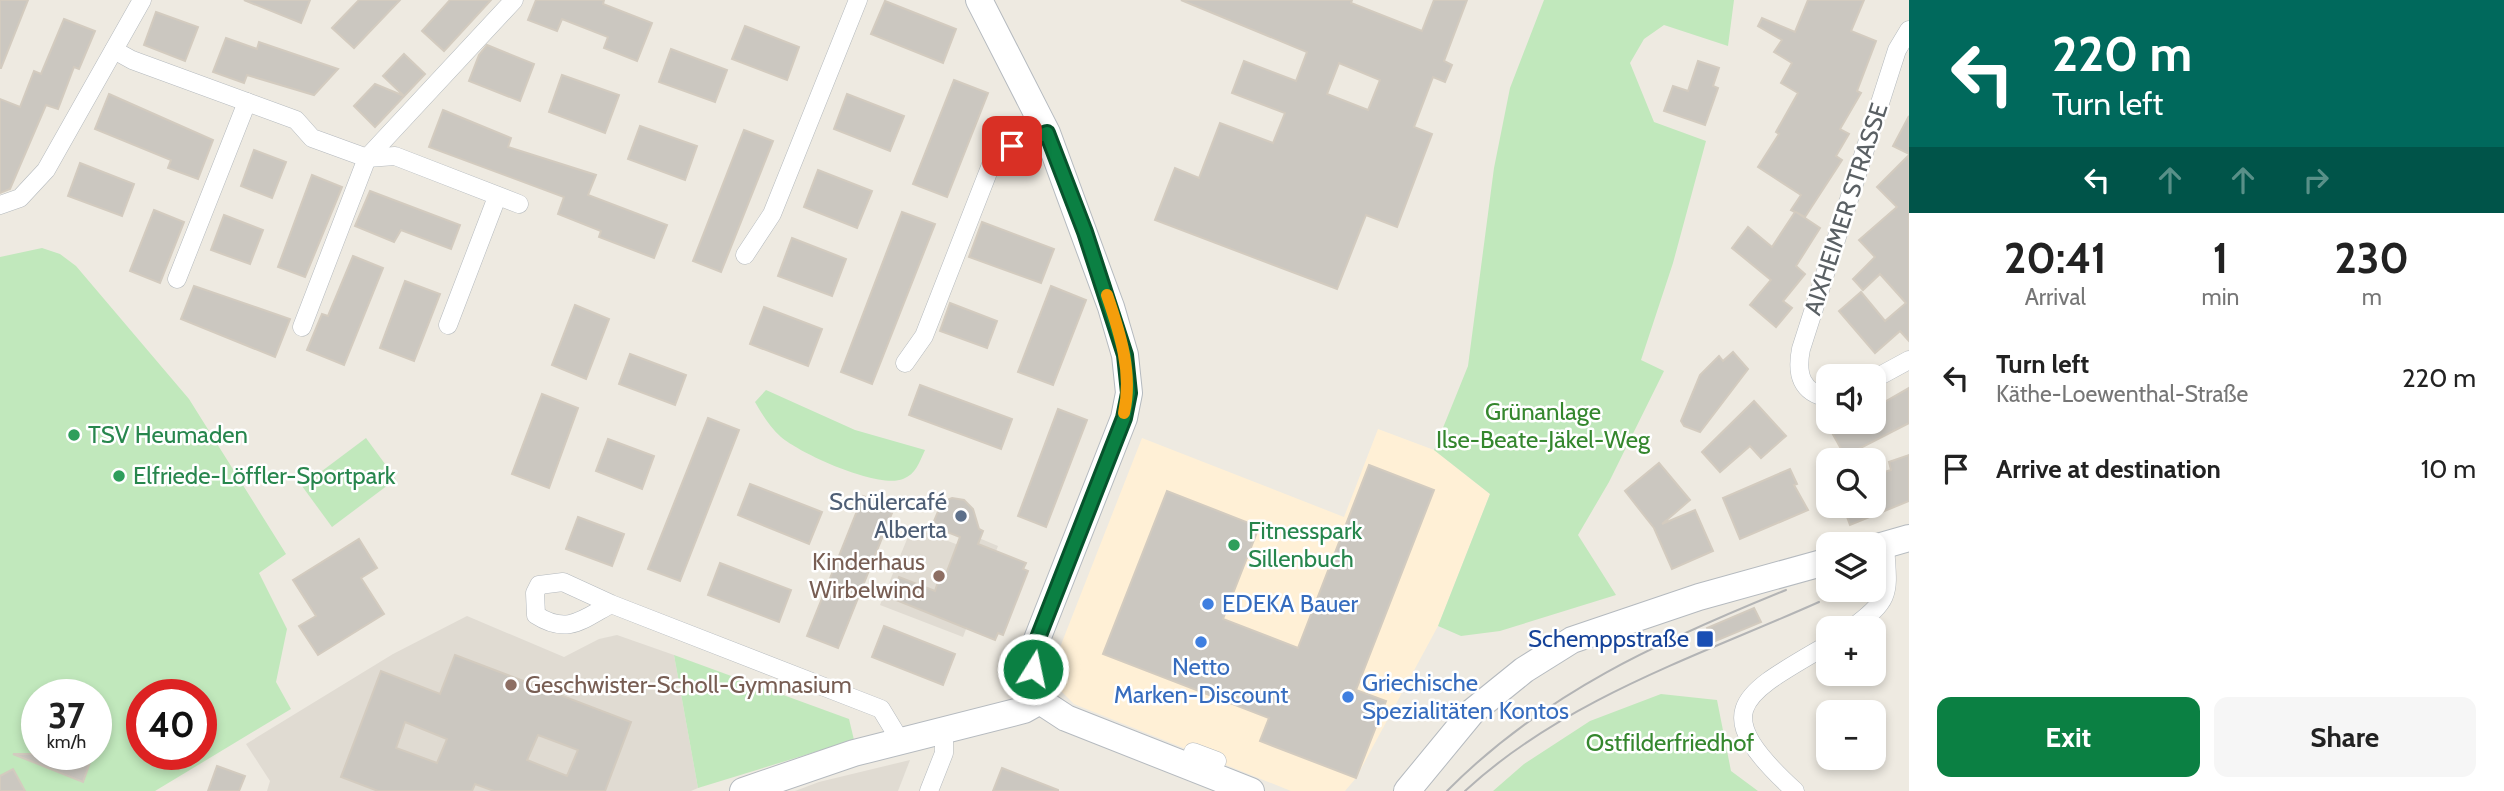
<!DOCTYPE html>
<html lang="en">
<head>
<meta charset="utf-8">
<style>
	:root { --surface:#fff; --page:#f6f6f6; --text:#222; --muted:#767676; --accent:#0b8043 }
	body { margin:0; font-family:Cabin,sans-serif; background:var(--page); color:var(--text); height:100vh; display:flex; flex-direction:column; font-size:26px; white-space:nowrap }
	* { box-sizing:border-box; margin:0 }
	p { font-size:23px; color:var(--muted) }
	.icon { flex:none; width:38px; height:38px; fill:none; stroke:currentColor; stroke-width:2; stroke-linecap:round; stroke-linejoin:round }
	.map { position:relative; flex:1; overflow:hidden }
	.sheet { display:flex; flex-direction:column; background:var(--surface); width:595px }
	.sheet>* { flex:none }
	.guide { background:#00695c; color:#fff; overflow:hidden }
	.buttons { position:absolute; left:1816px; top:364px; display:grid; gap:14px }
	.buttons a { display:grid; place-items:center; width:70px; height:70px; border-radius:14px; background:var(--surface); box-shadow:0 4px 10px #0003; font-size:35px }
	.speed { position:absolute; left:21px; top:679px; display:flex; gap:14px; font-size:35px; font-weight:700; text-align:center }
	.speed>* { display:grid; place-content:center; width:91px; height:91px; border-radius:50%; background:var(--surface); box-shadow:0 4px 10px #0003; line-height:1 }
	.speed small { font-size:18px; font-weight:400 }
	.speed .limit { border:10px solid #d22; background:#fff; color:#111 }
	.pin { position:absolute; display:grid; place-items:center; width:60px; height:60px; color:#fff; margin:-30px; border-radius:14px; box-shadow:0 4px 10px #0006 }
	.me { position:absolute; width:77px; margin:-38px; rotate:10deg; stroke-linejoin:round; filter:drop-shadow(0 0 5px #0008) }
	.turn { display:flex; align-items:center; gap:24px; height:147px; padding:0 28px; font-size:32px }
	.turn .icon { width:91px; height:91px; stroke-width:2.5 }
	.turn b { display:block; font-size:49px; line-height:60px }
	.lanes { display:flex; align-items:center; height:66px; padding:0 28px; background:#0003; justify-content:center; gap:35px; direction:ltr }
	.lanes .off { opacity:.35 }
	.eta { display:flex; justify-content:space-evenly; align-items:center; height:119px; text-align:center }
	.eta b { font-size:42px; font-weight:800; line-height:49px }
	.primary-button { display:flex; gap:14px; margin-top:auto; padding:14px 28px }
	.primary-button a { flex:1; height:80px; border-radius:14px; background:var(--accent); color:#fff; font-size:28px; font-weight:800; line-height:80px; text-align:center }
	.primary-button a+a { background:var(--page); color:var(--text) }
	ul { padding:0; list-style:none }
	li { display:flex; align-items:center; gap:21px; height:91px; padding:0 28px }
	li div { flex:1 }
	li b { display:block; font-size:26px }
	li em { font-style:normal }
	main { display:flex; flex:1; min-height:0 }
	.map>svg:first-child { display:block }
	.commercial { fill:#fff0d6 }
	.education { fill:#e0dbd2 }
	.green { fill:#c1e8bc; fill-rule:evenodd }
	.building { fill:#cbc7c0; stroke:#d3cbbf; stroke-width:2; fill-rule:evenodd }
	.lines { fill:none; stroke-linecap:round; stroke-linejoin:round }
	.street-casing { stroke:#b4b9bd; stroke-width:19 }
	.secondary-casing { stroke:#b5babf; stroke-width:28 }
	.street { stroke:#fff; stroke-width:18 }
	.secondary { stroke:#fff; stroke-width:26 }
	.tram { stroke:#b3b4b5; stroke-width:2 }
	.route-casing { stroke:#07532c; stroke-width:18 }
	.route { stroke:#0b8043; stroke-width:12 }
	.slow { stroke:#f59e0b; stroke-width:12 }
	.leisure-dot { fill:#2e9e5b; stroke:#fff; stroke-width:2.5 }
	.service-dot { fill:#5c6f8a; stroke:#fff; stroke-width:2.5 }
	.education-dot { fill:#8d6e63; stroke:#fff; stroke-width:2.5 }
	.shop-dot { fill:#3f7fe0; stroke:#fff; stroke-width:2.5 }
	.transit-dot { fill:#1a4fb4; stroke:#fff; stroke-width:2.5 }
	.labels { text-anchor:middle; stroke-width:5; stroke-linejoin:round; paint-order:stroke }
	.street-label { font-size:24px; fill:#5a6064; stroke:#fff }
	.park-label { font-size:24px; fill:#35872e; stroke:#fff }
	.leisure-label { font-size:24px; fill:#27864d; stroke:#fff; text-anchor:start }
	.service-label { font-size:24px; fill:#4e5e75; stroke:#fff; text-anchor:end }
	.education-label { font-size:24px; fill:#785e54; stroke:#fff; text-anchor:end }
	.shop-label { font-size:24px; fill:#366cbe; stroke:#fff; text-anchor:start }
	.transit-label { font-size:24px; fill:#164399; stroke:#fff; text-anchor:end }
</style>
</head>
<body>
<main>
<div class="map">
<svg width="1909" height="791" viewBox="0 0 1909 791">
	<rect width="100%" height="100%" fill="#eeeae1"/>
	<path class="commercial" d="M 1378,429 L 1434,450 L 1490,494 L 1438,626 L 1356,778 L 1345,791 L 1291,791 L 1074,704 L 1048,678 L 1142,438 L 1344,517 Z"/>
	<g class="education">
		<path d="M 912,527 L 961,546 L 967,533 L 998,546 L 963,637 L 880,605 Z"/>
		<path d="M 467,616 L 564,657 L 599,639 L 617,635 L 674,655 L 698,788 L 691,791 L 267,791 L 270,781 L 246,744 L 393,654 Z"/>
		<path d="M 910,760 L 898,791 L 795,791 L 819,782 Z"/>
	</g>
	<g class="green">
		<path d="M 1544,0 L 1734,0 L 1728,46 L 1664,25 L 1644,39 L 1630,63 L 1654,122 L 1706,141 L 1673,263 L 1641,360 L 1664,371 L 1609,482 L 1578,535 L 1616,595 L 1500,631 L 1461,636 L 1438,626 L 1490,494 L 1434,450 L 1468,366 L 1494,168 L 1510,88 Z"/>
		<path d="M 42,248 L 60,254 L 76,266 L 189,399 L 286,554 L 259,573 L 287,629 L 276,682 L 291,709 L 155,791 L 0,791 L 0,257 ZM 37,695 L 96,695 L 96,754 L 37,754 ZM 142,695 L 201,695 L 201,754 L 142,754 Z"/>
		<path d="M 766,390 L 855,430 L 925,450 C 919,463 916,474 903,479 C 878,489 801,454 781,437 C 770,427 763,416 755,402 Z"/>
		<path d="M 366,438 L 396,479 L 332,527 L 302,486 Z"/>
		<path d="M 674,655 L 849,719 L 854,740 L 698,788 Z"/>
		<path d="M 1661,694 L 1717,700 L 1731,771 L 1758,791 L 1493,791 L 1524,764 L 1590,721 Z"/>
	</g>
	<g class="building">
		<path d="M 0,0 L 28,0 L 1,68 L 0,68 Z"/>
		<path d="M 244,0 L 310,0 L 301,23 Z"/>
		<path d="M 359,0 L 400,0 L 354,48 L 332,28 Z"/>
		<path d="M 450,0 L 491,0 L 444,51 L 422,31 Z"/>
		<path d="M 536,0 L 604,0 L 603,4 L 652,23 L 637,61 L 604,48 L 608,37 L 562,19 L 557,31 L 528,20 Z"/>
		<path d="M 1181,0 L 1352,0 L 1351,3 L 1422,31 L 1434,0 L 1467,0 L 1444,61 L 1452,65 L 1445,82 L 1433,77 L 1414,127 L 1432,134 L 1397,227 L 1366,215 L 1337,289 L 1155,220 L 1175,168 L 1199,178 L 1220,123 L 1273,143 L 1285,113 L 1232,93 L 1244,61 L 1296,81 L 1307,52 ZM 1339,63 L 1380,80 L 1368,110 L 1327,94 Z"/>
		<path d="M 1808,0 L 1864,0 L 1851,31 L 1876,41 L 1857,91 L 1861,93 L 1840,129 L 1849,134 L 1836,156 L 1842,160 L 1805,217 L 1796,212 L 1820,228 L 1796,266 L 1805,274 L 1783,301 L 1792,308 L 1776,327 L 1750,305 L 1771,280 L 1732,248 L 1748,227 L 1772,247 L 1795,212 L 1791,210 L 1801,195 L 1758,167 L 1779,134 L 1776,132 L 1798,93 L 1781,83 L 1792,63 L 1774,52 L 1782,40 L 1758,26 L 1762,18 L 1795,32 Z"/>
		<path d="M 885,1 L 956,29 L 943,63 L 871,34 Z"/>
		<path d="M 156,12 L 198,27 L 185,61 L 144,45 Z"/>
		<path d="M 64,19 L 95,31 L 79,69 L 74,67 L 58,109 L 46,105 L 10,189 L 0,193 L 0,99 L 20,107 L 34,71 L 41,74 Z"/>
		<path d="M 745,26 L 799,47 L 787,80 L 732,59 Z"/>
		<path d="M 226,38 L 257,49 L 259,42 L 338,69 L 314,95 L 247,75 L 244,83 L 213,72 Z"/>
		<path d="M 487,45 L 534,64 L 520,101 L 469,81 L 479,55 Z"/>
		<path d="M 671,49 L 727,70 L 715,102 L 659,82 Z"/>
		<path d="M 404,54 L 425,74 L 375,127 L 354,106 L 375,84 L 404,96 L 383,76 Z"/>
		<path d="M 1698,61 L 1719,68 L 1713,86 L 1718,88 L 1705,125 L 1664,111 L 1673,86 L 1688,91 Z"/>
		<path d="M 562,75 L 619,95 L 605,133 L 549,112 Z"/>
		<path d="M 954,80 L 988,93 L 947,197 L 913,184 Z"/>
		<path d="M 109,94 L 213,140 L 198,179 L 168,168 L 171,160 L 95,129 Z"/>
		<path d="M 847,94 L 904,116 L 890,151 L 834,129 Z"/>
		<path d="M 443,110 L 511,138 L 508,147 L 596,175 L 588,195 L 667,225 L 654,258 L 599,237 L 601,231 L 558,214 L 564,197 L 429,147 Z"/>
		<path d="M 1909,116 L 1909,154 L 1893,146 Z"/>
		<path d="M 640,126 L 697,146 L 685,180 L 628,159 Z"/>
		<path d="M 744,130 L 773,141 L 721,272 L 693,261 Z"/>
		<path d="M 254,150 L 286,162 L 272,198 L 241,186 Z"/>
		<path d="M 1909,155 L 1909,341 L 1900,331 L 1875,353 L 1839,311 L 1861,292 L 1885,321 L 1906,303 L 1880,274 L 1863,290 L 1853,279 L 1875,257 L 1859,240 L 1897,207 L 1877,187 Z"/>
		<path d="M 80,163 L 134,184 L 122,216 L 68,196 Z"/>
		<path d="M 818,170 L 872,191 L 857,228 L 804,207 Z"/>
		<path d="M 312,175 L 342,187 L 305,277 L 278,267 Z"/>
		<path d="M 370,191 L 460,225 L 451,249 L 401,230 L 394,242 L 355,226 Z"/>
		<path d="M 154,210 L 184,222 L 160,283 L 130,271 Z"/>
		<path d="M 902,212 L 935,224 L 872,384 L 841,372 Z"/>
		<path d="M 224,215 L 263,230 L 250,264 L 211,250 Z"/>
		<path d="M 982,222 L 1054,249 L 1041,283 L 969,257 Z"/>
		<path d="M 792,238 L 846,259 L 832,296 L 778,276 Z"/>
		<path d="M 353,256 L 383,268 L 344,365 L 307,350 L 322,314 L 328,316 Z"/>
		<path d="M 405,281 L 440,294 L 414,361 L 380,348 Z"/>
		<path d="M 194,286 L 290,319 L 275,357 L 181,319 Z"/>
		<path d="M 1051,286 L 1086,300 L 1053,385 L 1018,372 Z"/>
		<path d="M 950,303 L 997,321 L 987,348 L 940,331 Z"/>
		<path d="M 575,305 L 609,319 L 586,379 L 552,365 Z"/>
		<path d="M 764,307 L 822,329 L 808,366 L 750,344 Z"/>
		<path d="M 1733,352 L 1748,369 L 1700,432 L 1684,426 L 1681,421 L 1700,375 L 1719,356 L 1723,361 Z"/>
		<path d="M 630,354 L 686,375 L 675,405 L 619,384 Z"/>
		<path d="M 920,385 L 1012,419 L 1001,449 L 909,415 Z"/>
		<path d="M 1909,388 L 1909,423 L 1845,456 L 1831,431 L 1847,422 L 1874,422 L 1874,408 Z"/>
		<path d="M 542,394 L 578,408 L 549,488 L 512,474 Z"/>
		<path d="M 1754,401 L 1786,436 L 1761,458 L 1750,446 L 1720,472 L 1702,452 Z"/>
		<path d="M 1058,409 L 1087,420 L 1046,527 L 1018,516 Z"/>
		<path d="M 708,418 L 739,430 L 680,581 L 648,569 Z"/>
		<path d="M 608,439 L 654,456 L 642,489 L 596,471 Z"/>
		<path d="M 1909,455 L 1909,501 L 1850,525 L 1843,506 L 1874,506 L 1874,475 L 1891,470 L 1889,462 Z"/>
		<path d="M 1659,463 L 1690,500 L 1662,524 L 1695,510 L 1713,551 L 1672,569 L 1654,528 L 1625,491 Z"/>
		<path d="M 1369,465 L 1434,490 L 1356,690 L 1386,701 L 1356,778 L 1260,741 L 1269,718 L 1103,654 L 1167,491 L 1259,527 L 1223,619 L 1298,648 Z"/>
		<path d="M 1790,469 L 1797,484 L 1794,485 L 1808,510 L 1740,539 L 1723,498 Z"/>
		<path d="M 750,484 L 822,512 L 809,544 L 738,515 Z"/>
		<path d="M 863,496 L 894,508 L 838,648 L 807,636 Z"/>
		<path d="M 952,498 L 964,500 L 973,509 L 979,529 L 983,531 L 978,544 L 1026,563 L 1023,569 L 1028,571 L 1003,635 L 998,633 L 995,640 L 891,598 L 899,577 L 935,591 L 941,572 L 946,574 L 960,537 L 932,526 L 942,502 Z"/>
		<path d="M 578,517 L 624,534 L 612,566 L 566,549 Z"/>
		<path d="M 359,539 L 377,568 L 361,578 L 384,614 L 318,655 L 299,626 L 316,616 L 293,580 Z"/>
		<path d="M 720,563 L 791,590 L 779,622 L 708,595 Z"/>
		<path d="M 1754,608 L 1761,622 L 1713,642 L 1707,628 Z"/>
		<path d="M 884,626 L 955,654 L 943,685 L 872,657 Z"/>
		<path d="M 455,655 L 631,722 L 605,791 L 494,791 L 475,784 L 472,791 L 378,791 L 341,777 L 381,671 L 440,694 ZM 405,722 L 447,739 L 437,763 L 396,748 ZM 538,735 L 578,750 L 567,776 L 527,760 Z"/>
		<path d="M 13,754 L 93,754 L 83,782 Z"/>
		<path d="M 217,766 L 245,776 L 239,791 L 208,791 Z"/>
		<path d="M 1002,768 L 1058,790 L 1058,791 L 993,791 Z"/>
		<path d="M 13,769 L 25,791 L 0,791 L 0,776 Z"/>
	</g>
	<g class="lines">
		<g class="street-casing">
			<g id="street">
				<path d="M 114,50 L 132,60 L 296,120 L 312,138 L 367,158 L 395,156 L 519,204"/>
				<path d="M 0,205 L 20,198 L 46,170 L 142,0"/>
				<path d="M 745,255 L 772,214 L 858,0"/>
				<path d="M 177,279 L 247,102"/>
				<path d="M 448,325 L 497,197"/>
				<path d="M 302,327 L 367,158 L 514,0"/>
				<path d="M 905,363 L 924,336 L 996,152 L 1047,133"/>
				<path d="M 1874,379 L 1909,360"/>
				<path d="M 1829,398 C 1801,393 1796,374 1801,349 L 1897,50 L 1909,30"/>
				<path d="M 611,604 C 582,620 567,635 536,615 L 535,593 L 539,585 L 563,582 L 611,604 L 881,709 L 901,742"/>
				<path d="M 1852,628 C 1893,598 1888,593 1885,545"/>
				<path d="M 1193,752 L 1217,761"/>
				<path d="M 929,791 L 944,753 L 944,731"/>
				<path d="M 1795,791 C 1705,709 1742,695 1829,644"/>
			</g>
		</g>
		<g class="secondary-casing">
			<g id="secondary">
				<path d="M 979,0 L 1047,133 L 1111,307 L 1125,355 L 1129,393 L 1124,418 L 1034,647 L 1034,689 L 1040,701 L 1066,718 L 1251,791"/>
				<path d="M 1874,548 L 1909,538"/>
				<path d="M 743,791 L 854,753 L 1024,710 L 1040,701"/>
				<path d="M 1407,791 L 1472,712 L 1524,670 L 1572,640 L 1699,597 L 1829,561"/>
			</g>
		</g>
		<use href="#street" class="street"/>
		<use href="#secondary" class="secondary"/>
		<g class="tram">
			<path d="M 1447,791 C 1544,693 1660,641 1786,590"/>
			<path d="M 1465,791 C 1563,700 1698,656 1819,602"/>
		</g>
	</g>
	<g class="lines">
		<g class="route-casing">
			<path id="route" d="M 1012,146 L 1047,133 L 1085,232 L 1125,355 L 1129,393 L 1124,418 L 1034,648 L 1033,669"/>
		</g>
		<use href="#route" class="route"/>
		<path class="slow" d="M 1107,295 C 1120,333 1133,373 1124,413"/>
	</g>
	<g class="leisure-dot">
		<circle cx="74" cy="435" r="7"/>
		<circle cx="119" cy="476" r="7"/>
		<circle cx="1234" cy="545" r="7"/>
	</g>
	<circle class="service-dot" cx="961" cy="516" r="7"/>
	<g class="education-dot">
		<circle cx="939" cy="576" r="7"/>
		<circle cx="511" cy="685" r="7"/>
	</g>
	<g class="shop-dot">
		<circle cx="1208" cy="604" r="7"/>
		<circle cx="1201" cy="642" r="7"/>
		<circle cx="1348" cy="697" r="7"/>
	</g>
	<rect class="transit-dot" x="1696" y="630" width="18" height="18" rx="3.5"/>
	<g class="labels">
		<g class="street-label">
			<text transform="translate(1846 209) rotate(-72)" y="8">AIXHEIMER STRASSE</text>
		</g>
		<g class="park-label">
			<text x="1543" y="420">Grünanlage<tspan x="1543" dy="28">Ilse-Beate-Jäkel-Weg</tspan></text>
			<text x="1670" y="751">Ostfilderfriedhof</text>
		</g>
		<g class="leisure-label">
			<text x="88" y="443">TSV Heumaden</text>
			<text x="133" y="484">Elfriede-Löffler-Sportpark</text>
			<text x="1248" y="539">Fitnesspark<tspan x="1248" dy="28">Sillenbuch</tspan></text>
		</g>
		<g class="service-label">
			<text x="947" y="510">Schülercafé<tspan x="947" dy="28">Alberta</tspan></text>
		</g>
		<g class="education-label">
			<text x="925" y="570">Kinderhaus<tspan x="925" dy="28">Wirbelwind</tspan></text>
			<text x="525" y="693" text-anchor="start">Geschwister-Scholl-Gymnasium</text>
		</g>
		<g class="shop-label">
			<text x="1222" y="612">EDEKA Bauer</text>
			<text x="1201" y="675" text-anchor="middle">Netto<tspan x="1201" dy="28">Marken-Discount</tspan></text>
			<text x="1362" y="691">Griechische<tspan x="1362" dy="28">Spezialitäten Kontos</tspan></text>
		</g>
		<g class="transit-label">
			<text x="1689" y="647">Schemppstraße</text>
		</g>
	</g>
</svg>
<div class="buttons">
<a><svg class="icon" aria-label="sound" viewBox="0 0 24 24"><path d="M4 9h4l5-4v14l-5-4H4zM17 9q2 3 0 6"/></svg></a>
<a><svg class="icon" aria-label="search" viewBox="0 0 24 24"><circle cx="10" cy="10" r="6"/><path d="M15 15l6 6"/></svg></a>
<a><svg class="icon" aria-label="layers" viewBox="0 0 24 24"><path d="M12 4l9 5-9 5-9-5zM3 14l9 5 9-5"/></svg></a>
<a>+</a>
<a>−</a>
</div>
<div class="speed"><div>37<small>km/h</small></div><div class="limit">40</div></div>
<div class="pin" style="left:1012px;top:146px;background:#d93025"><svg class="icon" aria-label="arrive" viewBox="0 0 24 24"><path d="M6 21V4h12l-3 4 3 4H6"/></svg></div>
<svg class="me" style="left:1033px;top:669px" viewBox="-20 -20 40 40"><circle r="17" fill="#0b8043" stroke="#fff" stroke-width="3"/><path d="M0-11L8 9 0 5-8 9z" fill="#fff"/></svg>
</div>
<section class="sheet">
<div class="guide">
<div class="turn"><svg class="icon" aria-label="left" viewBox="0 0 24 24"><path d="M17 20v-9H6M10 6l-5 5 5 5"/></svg><div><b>220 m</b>Turn left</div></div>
<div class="lanes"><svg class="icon" aria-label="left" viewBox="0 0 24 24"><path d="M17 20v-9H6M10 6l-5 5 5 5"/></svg><svg class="icon off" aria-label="ahead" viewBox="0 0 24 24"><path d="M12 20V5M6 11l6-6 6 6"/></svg><svg class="icon off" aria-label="ahead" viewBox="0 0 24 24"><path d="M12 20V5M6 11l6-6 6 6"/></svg><svg class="icon off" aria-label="right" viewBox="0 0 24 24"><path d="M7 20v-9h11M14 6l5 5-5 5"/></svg></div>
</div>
<div class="eta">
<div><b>20:41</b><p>Arrival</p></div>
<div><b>1</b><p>min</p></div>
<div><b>230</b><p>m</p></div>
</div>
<ul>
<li><svg class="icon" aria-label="left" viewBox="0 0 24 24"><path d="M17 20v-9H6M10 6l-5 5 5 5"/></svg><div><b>Turn left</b><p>Käthe-Loewenthal-Straße</p></div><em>220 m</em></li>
<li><svg class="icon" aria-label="arrive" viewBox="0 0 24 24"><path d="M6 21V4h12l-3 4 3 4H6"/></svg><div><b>Arrive at destination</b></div><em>10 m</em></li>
</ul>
<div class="primary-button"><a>Exit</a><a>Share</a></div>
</section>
</main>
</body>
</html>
